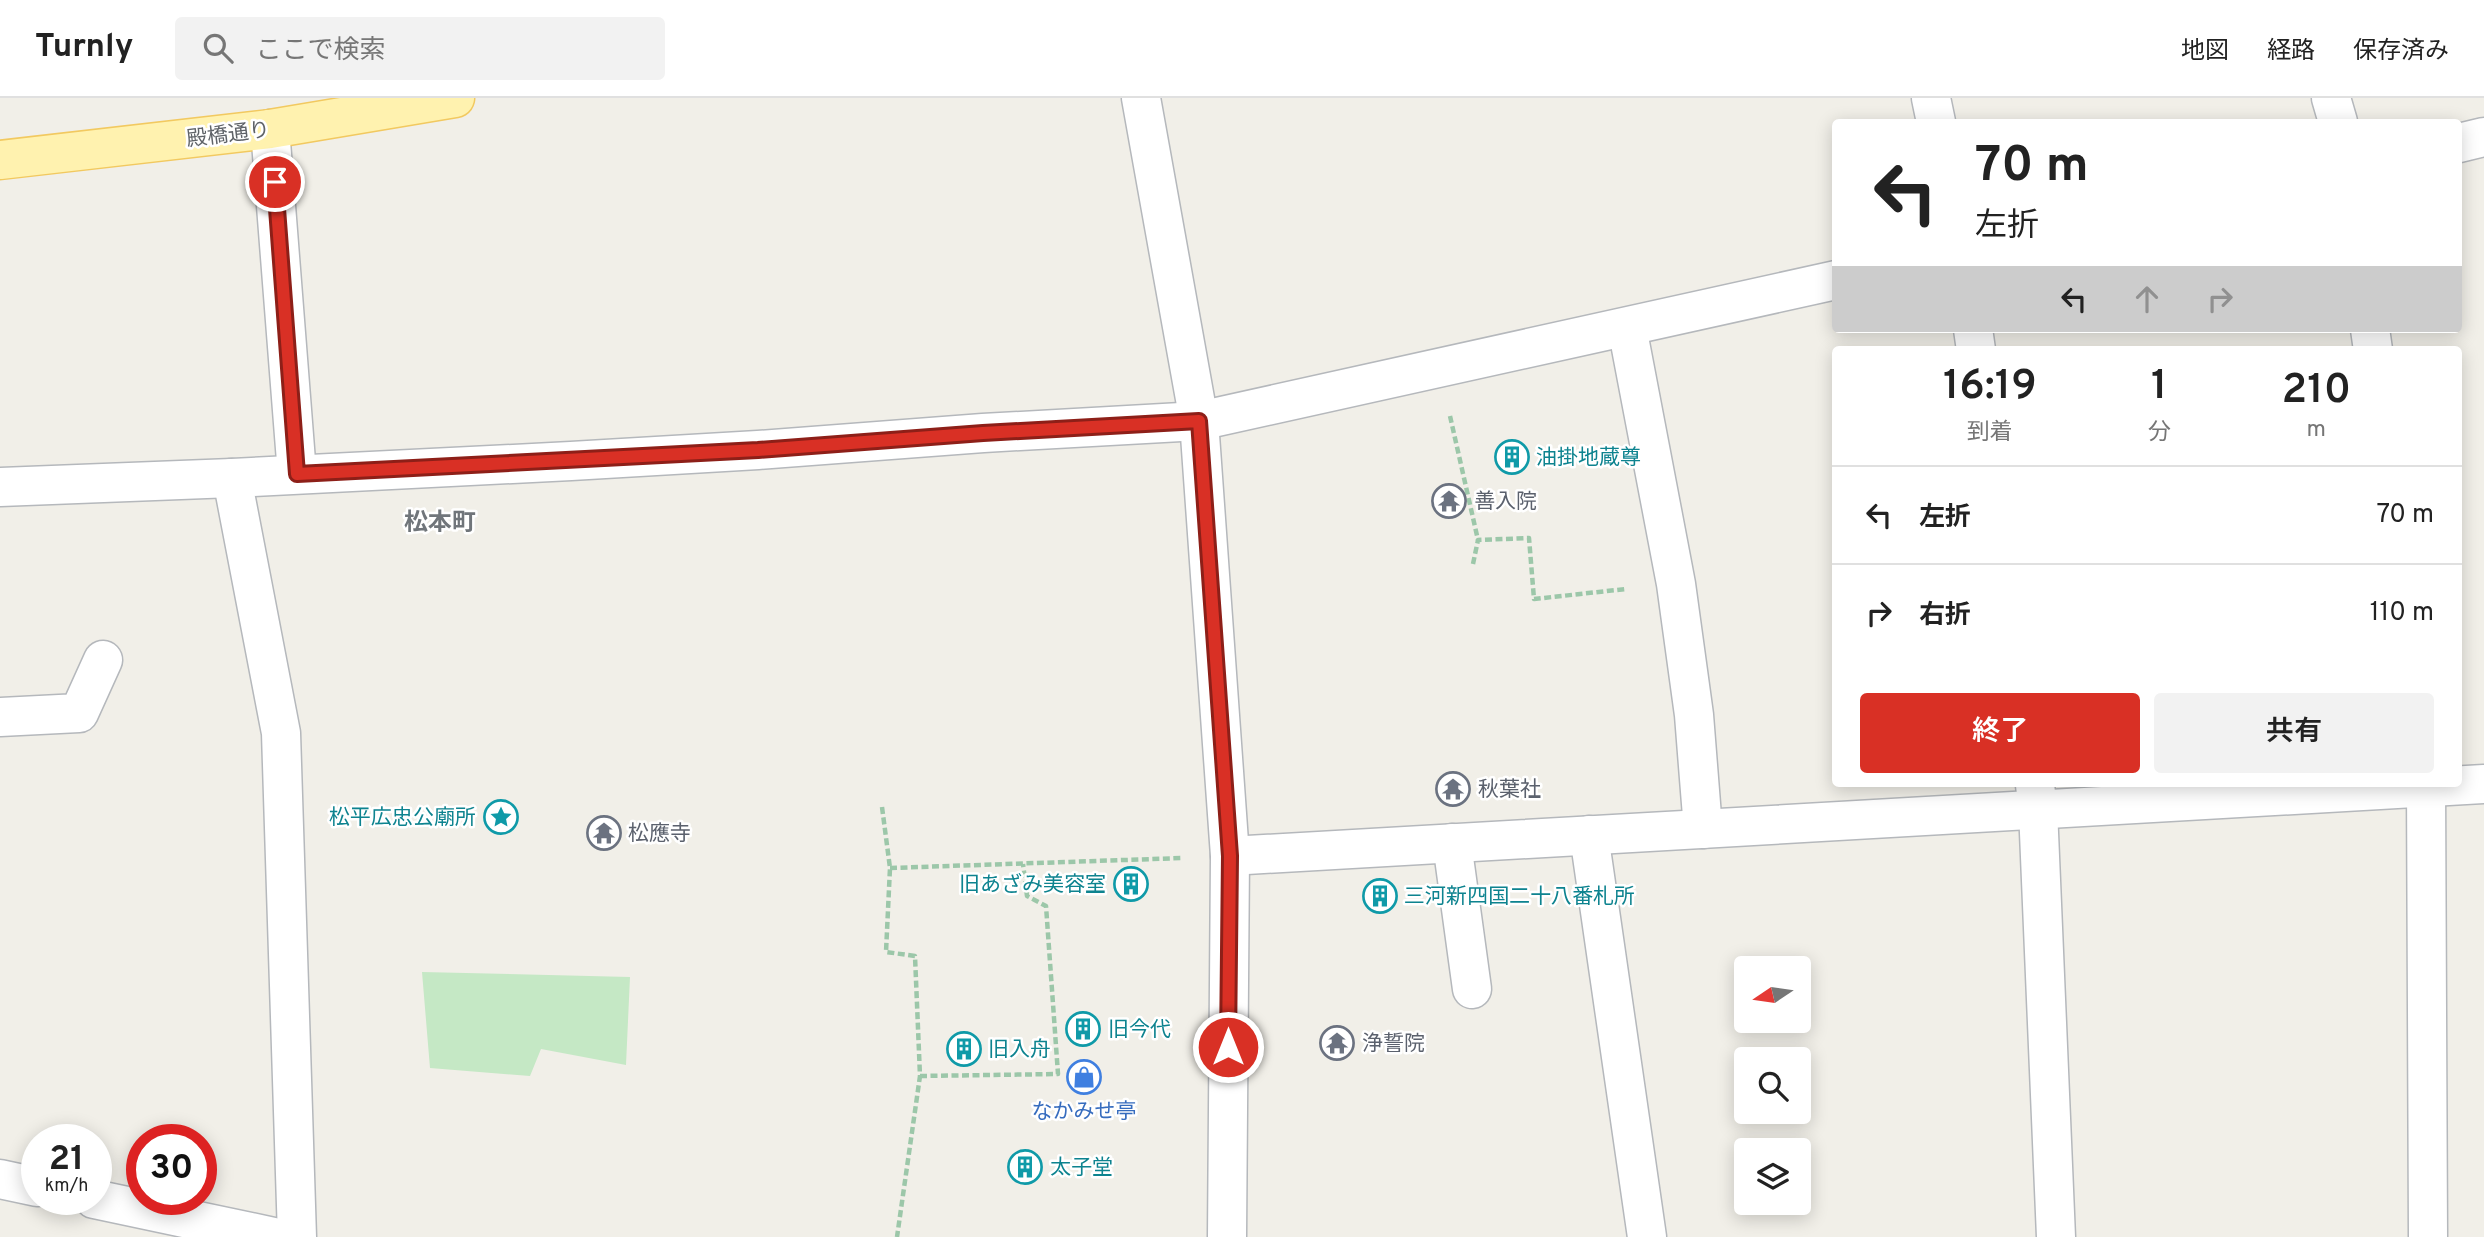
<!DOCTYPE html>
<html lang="ja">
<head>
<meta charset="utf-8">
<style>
	:root { --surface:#fff; --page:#f2f2f2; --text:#222; --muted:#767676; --line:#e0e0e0; --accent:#d93025 }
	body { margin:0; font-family:Overpass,"Noto Sans JP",sans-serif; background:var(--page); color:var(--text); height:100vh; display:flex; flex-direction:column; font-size:26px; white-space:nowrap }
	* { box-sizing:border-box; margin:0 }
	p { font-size:23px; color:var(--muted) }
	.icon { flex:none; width:38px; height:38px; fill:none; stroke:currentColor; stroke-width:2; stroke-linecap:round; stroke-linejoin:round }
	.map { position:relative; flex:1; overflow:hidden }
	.panel { position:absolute; left:1832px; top:248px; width:630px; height:441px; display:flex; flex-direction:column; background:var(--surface); border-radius:7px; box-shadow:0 4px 18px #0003 }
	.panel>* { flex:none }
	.guide { position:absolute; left:1832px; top:21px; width:630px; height:214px; border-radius:7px; box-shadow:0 4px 18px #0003; background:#fff; color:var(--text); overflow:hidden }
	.needle { width:46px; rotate:257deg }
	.fabs { position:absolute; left:1734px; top:858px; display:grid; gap:14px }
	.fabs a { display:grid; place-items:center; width:77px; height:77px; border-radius:7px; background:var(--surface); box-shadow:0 4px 18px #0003; font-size:35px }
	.speed { position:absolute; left:21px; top:1026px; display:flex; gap:14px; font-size:35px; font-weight:700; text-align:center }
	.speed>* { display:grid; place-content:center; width:91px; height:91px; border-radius:50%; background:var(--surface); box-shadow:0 4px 18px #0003; line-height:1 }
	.speed small { font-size:18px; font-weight:400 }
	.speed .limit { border:10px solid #d22; background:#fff; color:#111 }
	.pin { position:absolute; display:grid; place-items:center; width:60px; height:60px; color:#fff; margin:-30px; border:4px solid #fff; border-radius:50%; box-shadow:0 2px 7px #0007 }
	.me { position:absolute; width:77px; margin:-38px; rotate:0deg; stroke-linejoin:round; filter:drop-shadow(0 0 5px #0008) }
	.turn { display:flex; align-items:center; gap:24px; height:147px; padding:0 28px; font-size:32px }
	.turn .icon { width:91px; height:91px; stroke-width:2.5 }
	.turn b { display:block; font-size:49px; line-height:60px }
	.lanes { display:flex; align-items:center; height:66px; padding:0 28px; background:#0003; justify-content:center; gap:35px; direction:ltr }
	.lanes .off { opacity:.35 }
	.eta { display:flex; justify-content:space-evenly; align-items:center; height:119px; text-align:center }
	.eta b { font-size:42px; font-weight:600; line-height:49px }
	.primary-button { display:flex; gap:14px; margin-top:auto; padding:14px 28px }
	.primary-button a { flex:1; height:80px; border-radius:7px; background:var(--accent); color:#fff; font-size:28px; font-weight:600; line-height:80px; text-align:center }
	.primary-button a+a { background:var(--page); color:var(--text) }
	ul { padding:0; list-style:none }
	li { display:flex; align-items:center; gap:21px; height:98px; padding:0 28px; border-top:2px solid var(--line) }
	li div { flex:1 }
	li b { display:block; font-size:26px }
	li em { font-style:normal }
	header { display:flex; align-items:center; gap:42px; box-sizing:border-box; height:98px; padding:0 35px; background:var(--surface); border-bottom:2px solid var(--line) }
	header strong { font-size:33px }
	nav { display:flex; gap:38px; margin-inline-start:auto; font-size:24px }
	.search { width:490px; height:63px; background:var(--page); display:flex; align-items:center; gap:18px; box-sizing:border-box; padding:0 24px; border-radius:7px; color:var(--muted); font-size:26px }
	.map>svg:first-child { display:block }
	.green { fill:#c5e8c5 }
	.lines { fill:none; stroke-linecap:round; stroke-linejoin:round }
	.minor-casing { stroke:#b5b8bc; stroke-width:41 }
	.major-casing { stroke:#f2c960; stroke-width:41 }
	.path { stroke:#9cc7a9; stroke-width:4.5; stroke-dasharray:7 3.5; stroke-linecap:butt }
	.minor { stroke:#fff; stroke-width:38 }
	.major { stroke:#fff2af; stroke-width:38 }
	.route-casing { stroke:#8d1f18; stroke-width:18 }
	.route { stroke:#d93025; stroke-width:12 }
	.labels { text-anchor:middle; stroke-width:5; stroke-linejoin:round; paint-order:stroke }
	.street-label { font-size:21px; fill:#5f6368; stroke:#fff }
	.culture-label { font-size:21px; fill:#0d838f; stroke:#fff; text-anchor:start }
	.worship-label { font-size:21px; fill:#5b616d; stroke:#fff; text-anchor:start }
	.shop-label { font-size:21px; fill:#366cbe; stroke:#fff }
	.quarter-label { font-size:24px; font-weight:bold; fill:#70757a; stroke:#fff }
</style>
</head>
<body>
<header>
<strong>Turnly</strong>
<div class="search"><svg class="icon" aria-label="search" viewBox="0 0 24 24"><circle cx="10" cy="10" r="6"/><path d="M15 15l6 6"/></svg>ここで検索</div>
<nav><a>地図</a><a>経路</a><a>保存済み</a></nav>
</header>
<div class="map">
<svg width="2484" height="1139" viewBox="0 0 2484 1139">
	<rect width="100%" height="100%" fill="#f1efe8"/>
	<path class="green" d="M 422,874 L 630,879 L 626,967 L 541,951 L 530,978 L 430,970 Z"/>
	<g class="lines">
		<g class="minor-casing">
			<g id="minor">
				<path d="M 1141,0 L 1199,323 L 1230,758 L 1227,1139"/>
				<path d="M 1931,0 L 1936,24"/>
				<path d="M 2331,0 L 2338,24"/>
				<path d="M 270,31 L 297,376"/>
				<path d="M 2459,45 L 2484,39"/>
				<path d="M 1627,229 L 1676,486 L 1694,617 L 1703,731"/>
				<path d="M 1973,231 L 1976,252"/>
				<path d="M 2370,231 L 2373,252"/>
				<path d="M 232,380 L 281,635 L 297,1139"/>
				<path d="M 0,389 L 232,380 L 571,363 L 758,352 L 983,335 L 1199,323 L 1836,182"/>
				<path d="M 0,619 L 79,615 L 103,562"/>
				<path d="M 2426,686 L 2428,1139"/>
				<path d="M 2035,687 L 2038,711 L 2056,1139"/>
				<path d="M 1589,737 L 1647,1139"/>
				<path d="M 1452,745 L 1472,891"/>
				<path d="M 1230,758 L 2484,686"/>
				<path d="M 0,1081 L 37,1089"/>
				<path d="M 94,1101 L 274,1139"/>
			</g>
		</g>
		<g class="major-casing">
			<path id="major" d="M 0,62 L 270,31 L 455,0"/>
		</g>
		<g class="path">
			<path d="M 1450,318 L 1478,442"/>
			<path d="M 1473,466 L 1478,442 L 1529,440 L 1534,501 L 1626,491"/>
			<path d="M 882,709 L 890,770 L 886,854 L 915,858 L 920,978 L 897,1139"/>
			<path d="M 890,770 L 1183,760"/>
			<path d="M 920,978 L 1058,976 L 1046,808 L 1027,798 L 1023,766"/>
		</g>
		<use href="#minor" class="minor"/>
		<use href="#major" class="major"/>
	</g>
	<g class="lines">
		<g class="route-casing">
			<path id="route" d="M 275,84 L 297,376 L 758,352 L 983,335 L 1199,323 L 1230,758 L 1228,949"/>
		</g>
		<use href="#route" class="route"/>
	</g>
	<defs>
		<g id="building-ring" transform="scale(1.75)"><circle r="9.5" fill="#fff" stroke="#0f9aa8" stroke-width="1.5"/><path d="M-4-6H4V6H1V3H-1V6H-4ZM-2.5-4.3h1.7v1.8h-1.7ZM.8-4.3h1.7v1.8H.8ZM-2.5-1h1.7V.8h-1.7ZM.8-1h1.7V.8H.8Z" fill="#0f9aa8"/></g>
		<g id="temple-ring" transform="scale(1.75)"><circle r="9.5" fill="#fff" stroke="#6b7280" stroke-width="1.5"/><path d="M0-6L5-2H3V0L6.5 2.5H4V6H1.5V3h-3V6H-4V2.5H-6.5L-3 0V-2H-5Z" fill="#6b7280"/></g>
		<g id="sight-ring" transform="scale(1.75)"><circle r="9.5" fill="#fff" stroke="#0f9aa8" stroke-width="1.5"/><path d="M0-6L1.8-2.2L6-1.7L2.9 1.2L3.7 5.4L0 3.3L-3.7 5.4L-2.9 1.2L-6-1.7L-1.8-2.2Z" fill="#0f9aa8"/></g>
		<g id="shop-ring" transform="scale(1.75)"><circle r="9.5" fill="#fff" stroke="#3f7fe0" stroke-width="1.5"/><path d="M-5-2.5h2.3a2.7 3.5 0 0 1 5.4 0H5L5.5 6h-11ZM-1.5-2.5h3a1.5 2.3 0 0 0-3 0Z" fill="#3f7fe0"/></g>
	</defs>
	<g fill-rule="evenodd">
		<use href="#building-ring" x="1512" y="359"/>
		<use href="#temple-ring" x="1449" y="403"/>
		<use href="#temple-ring" x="1453" y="691"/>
		<use href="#sight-ring" x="501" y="719"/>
		<use href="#temple-ring" x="604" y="735"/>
		<use href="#building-ring" x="1131" y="786"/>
		<use href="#building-ring" x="1380" y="798"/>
		<use href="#building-ring" x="1083" y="931"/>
		<use href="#temple-ring" x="1337" y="945"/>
		<use href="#building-ring" x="964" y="951"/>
		<use href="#shop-ring" x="1084" y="979"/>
		<use href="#building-ring" x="1025" y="1069"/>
	</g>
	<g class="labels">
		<g class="street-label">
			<text transform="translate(228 36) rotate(-7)" y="7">殿橋通り</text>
		</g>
		<g class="culture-label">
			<text x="1536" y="366">油掛地蔵尊</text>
			<text x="476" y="726" text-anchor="end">松平広忠公廟所</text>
			<text x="1106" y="793" text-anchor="end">旧あざみ美容室</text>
			<text x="1404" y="805">三河新四国二十八番札所</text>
			<text x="1108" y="938">旧今代</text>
			<text x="988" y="958">旧入舟</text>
			<text x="1050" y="1076">太子堂</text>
		</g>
		<g class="worship-label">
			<text x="1474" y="410">善入院</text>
			<text x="1478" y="698">秋葉社</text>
			<text x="628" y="742">松應寺</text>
			<text x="1362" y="952">浄誓院</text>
		</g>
		<g class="shop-label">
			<text x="1084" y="1020">なかみせ亭</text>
		</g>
		<g class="quarter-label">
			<text x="440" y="432">松本町</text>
		</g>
	</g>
</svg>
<div class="fabs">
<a><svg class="needle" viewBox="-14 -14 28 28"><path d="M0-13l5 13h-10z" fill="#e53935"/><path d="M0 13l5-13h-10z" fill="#767676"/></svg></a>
<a><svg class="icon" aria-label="search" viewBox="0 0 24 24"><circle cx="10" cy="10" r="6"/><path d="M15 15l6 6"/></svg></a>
<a><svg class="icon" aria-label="layers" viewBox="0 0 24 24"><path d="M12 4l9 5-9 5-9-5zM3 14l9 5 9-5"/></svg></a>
</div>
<div class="speed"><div>21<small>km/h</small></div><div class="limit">30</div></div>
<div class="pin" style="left:275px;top:84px;background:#d93025"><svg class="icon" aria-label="arrive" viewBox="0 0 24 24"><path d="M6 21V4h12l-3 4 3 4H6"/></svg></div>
<svg class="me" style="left:1228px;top:949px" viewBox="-20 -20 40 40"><circle r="17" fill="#d93025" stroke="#fff" stroke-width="3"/><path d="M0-11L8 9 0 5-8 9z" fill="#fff"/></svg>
<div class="guide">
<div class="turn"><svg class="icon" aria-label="left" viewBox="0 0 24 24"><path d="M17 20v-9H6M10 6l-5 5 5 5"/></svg><div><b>70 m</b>左折</div></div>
<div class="lanes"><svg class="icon" aria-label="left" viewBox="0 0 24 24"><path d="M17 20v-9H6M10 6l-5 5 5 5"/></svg><svg class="icon off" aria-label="ahead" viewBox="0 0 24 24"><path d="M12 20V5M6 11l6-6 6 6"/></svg><svg class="icon off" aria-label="right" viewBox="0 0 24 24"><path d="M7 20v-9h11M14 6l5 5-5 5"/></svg></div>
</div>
<section class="panel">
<div class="eta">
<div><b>16:19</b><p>到着</p></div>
<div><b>1</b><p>分</p></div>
<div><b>210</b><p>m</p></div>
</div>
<ul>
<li><svg class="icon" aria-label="left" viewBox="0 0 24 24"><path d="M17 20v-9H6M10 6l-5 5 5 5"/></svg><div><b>左折</b></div><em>70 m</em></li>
<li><svg class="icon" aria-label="right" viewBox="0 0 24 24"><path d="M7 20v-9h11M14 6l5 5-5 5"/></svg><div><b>右折</b></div><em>110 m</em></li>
</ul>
<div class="primary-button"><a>終了</a><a>共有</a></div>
</section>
</div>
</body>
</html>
